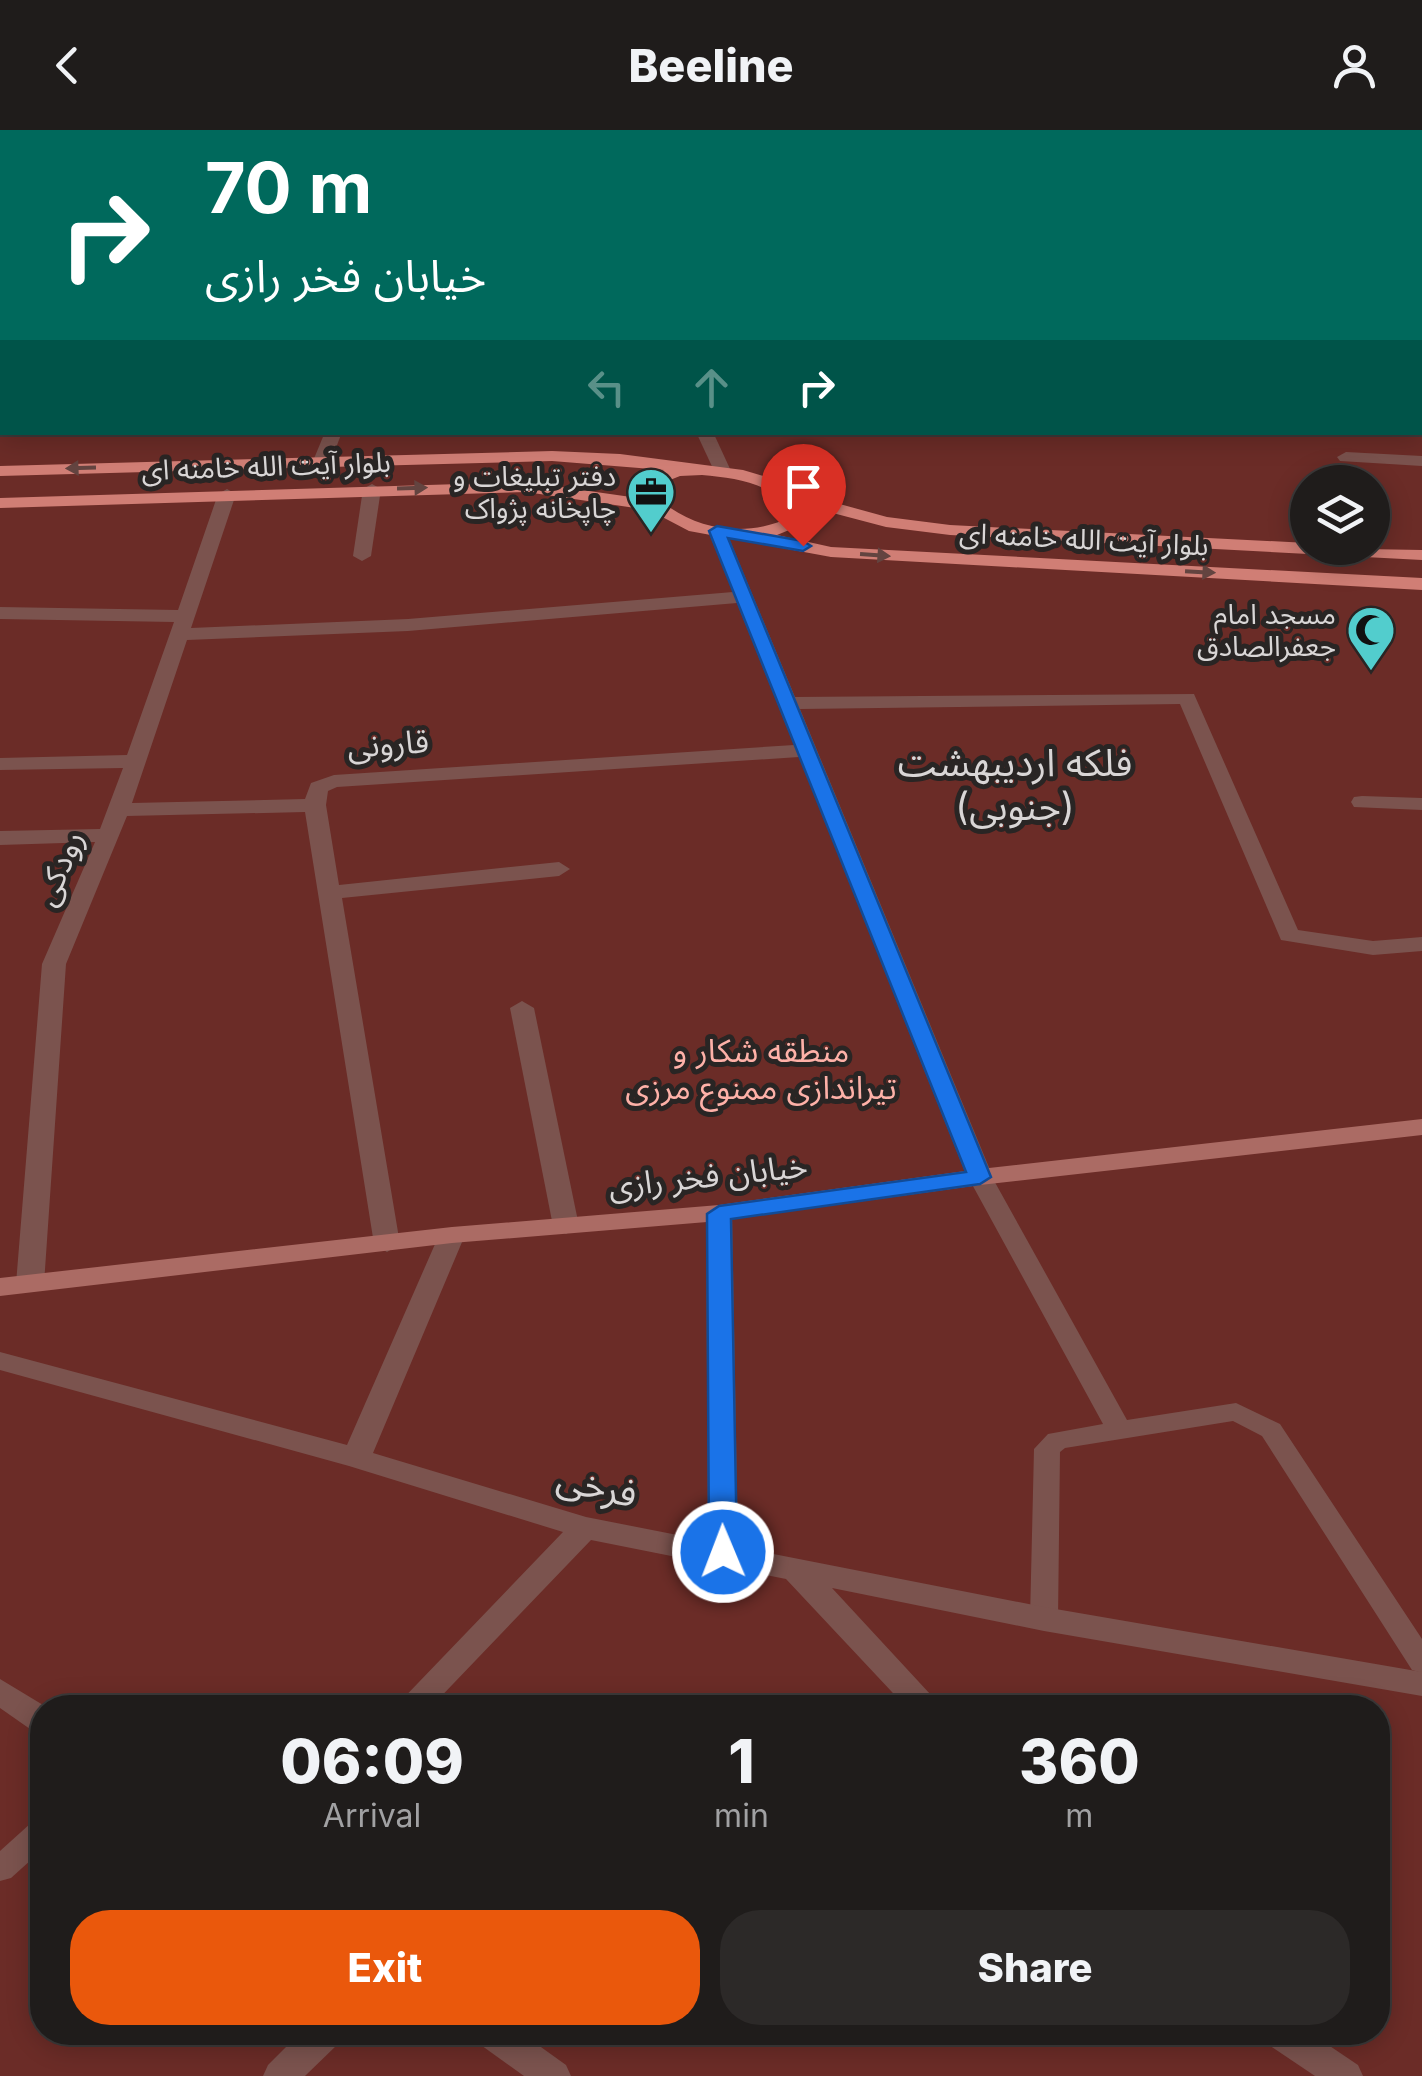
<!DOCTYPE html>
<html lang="en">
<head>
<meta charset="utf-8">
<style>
	:root { --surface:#1f1c1b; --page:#2c2928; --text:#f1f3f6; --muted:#a1a1a3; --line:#3c3a3a; --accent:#ea580c }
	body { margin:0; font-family:Inter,"Noto Sans Arabic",sans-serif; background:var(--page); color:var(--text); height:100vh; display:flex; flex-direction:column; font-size:38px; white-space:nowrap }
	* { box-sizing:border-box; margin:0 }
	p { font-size:32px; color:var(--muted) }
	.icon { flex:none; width:55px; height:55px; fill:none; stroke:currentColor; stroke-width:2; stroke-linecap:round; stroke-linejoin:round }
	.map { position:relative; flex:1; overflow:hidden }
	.details { position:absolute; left:30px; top:1565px; width:1360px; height:350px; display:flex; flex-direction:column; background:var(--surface); border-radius:40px; box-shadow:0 5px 25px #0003,0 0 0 2px var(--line) }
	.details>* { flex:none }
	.top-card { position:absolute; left:0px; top:0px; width:1422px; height:305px; box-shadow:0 5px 25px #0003,0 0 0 2px var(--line); background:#00695c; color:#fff; overflow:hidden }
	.fabs { position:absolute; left:1290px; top:335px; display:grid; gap:20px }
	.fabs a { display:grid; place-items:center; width:100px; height:100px; border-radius:50%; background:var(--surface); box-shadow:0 5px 25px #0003,0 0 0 2px var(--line); font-size:50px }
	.pin { position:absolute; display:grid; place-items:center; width:85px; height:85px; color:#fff; margin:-102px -42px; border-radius:50% 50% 50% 0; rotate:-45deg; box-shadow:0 0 10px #0007 }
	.pin .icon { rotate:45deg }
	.me { position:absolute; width:110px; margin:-55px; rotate:359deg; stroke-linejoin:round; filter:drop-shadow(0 0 8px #0008) }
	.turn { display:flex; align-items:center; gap:35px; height:210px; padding:0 40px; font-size:45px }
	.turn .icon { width:130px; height:130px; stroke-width:2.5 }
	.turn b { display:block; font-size:70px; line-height:85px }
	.lanes { display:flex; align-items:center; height:95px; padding:0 40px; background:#0003; justify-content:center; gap:50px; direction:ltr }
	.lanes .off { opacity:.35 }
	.eta { display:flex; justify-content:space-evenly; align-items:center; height:170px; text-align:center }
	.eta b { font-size:60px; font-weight:800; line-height:70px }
	.button { display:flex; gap:20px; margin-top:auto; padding:20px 40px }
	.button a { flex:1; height:115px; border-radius:40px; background:var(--accent); color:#fff; font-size:40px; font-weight:800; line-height:115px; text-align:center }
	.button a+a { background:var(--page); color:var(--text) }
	header { display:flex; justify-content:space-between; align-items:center; height:130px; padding:0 40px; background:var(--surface); font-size:45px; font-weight:800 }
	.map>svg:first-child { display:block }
	.green { fill:#6b2c27; fill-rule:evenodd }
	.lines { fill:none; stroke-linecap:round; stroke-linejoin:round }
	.service { fill:#7b534e; fill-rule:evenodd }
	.minor { fill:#7b534e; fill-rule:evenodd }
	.secondary { fill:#ab6b64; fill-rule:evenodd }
	.primary { fill:#d07e75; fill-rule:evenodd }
	.oneway { fill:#634440 }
	.route { fill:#1a73e8; stroke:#114b97; stroke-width:2.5 }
	.labels { text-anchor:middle; stroke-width:10; stroke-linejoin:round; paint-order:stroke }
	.far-street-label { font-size:28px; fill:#d9d6d6; stroke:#292524 }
	.far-poi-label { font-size:28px; fill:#d9d6d6; stroke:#292524; text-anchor:end }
	.street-label { font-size:32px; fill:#d9d6d6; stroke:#292524 }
	.park-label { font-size:32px; fill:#feb1a8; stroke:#292524 }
	.quarter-label { font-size:38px; fill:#d9d6d6; stroke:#292524 }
	.near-street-label { font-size:38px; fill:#d9d6d6; stroke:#292524 }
</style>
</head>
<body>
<header><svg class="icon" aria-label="back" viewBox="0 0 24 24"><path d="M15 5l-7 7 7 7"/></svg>Beeline<svg class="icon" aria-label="person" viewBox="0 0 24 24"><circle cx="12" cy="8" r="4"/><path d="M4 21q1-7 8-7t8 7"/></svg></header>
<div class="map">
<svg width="1422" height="1946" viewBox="0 0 1422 1946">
	<rect width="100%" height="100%" fill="#292524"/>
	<path class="green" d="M 0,0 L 1422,0 L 1422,1946 L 0,1946 ZM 2,2 L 1420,2 L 1420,302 L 2,302 ZM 1308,352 L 1372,352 L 1372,418 L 1308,418 ZM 42,1578 L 1378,1578 L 1378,1902 L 42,1902 Z"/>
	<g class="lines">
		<g class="service">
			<path d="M 980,1040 L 992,1047 L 1127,1290 L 1236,1273 L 1280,1294 L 1422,1509 L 1422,1543 L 1412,1540 L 1262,1306 L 1233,1291 L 1065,1318 L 1060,1322 L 1058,1489 L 1054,1496 L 1044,1499 L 1034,1496 L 1030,1489 L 1034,1319 L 1048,1304 L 1103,1294 L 968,1047 Z"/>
			<path d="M 42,1690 L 42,1720 L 11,1748 L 0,1751 L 0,1721 L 31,1693 Z"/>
		</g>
		<g class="minor">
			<path d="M 1,0 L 32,0 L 2,5 Z"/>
			<path d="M 180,0 L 195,0 L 197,2 L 182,2 Z"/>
			<path d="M 551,0 L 565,0 L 565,2 L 552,2 Z"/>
			<path d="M 868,0 L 912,0 L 914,2 L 870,2 Z"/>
			<rect x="1420" y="59" width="2" height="8"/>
			<rect x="1420" y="118" width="2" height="9"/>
			<rect x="1420" y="137" width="2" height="8"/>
			<path d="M 0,161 L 2,162 L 2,170 L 0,171 Z"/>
			<rect x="0" y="224" width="2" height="10"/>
			<rect x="1420" y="250" width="2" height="10"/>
			<path d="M 325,302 L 342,302 L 331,331 L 322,336 L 313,331 Z"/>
			<path d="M 696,302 L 713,302 L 731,341 L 728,345 L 716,345 Z"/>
			<path d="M 1346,322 L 1422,326 L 1422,336 L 1340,331 L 1337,327 Z"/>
			<path d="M 372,354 L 381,359 L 371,426 L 362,431 L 353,426 L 363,359 Z"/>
			<path d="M 227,359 L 236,364 L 191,498 L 408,489 L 733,462 L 708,401 L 717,396 L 726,401 L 795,567 L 1194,564 L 1298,800 L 1373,811 L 1422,807 L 1422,821 L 1373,825 L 1281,810 L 1180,574 L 800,579 L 993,1047 L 980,1055 L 967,1047 L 799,627 L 337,657 L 328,661 L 326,675 L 339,755 L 559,732 L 570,739 L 559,746 L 342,768 L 400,1114 L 387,1122 L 374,1114 L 305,682 L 127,686 L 66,834 L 44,1154 L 40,1160 L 20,1160 L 16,1154 L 42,834 L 95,712 L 0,715 L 0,701 L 100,699 L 123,638 L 0,640 L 0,628 L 127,625 L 174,492 L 0,489 L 0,477 L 178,480 L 218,364 ZM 737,473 L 794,615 L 334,645 L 311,653 L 305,669 L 132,673 L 187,510 L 408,501 Z"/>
			<path d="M 1362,666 L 1422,668 L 1422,680 L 1354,677 L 1351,672 L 1354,667 Z"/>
			<path d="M 522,871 L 534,878 L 579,1096 L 566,1104 L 553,1096 L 510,878 Z"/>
			<path d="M 719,1075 L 732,1083 L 738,1417 L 1044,1477 L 1422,1542 L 1422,1566 L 1044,1501 L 832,1458 L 943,1578 L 907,1578 L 786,1449 L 591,1410 L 430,1578 L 394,1578 L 563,1402 L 349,1336 L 0,1240 L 0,1222 L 347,1315 L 439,1105 L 452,1097 L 465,1105 L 373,1323 L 586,1387 L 708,1411 L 706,1083 Z"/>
			<path d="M 0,1549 L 48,1578 L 42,1578 L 42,1602 L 30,1599 L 0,1578 Z"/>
			<path d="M 301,1902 L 344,1902 L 339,1913 L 305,1946 L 263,1946 L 268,1935 Z"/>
			<path d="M 473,1902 L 520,1902 L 566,1935 L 571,1946 L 524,1946 L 478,1913 Z"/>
			<path d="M 1261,1902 L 1309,1902 L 1358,1935 L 1363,1946 L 1315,1946 L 1266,1913 Z"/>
		</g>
		<path class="secondary" d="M 1422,989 L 1422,1005 L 980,1055 L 719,1091 L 452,1113 L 0,1166 L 0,1148 L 452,1097 L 719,1075 L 980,1039 Z"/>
		<path class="primary" d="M 552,321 L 620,324 L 743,340 L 776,350 L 796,362 L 887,387 L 950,395 L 1308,413 L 1308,418 L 1422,420 L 1422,430 L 950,405 L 886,397 L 810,377 L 806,393 L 777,405 L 831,417 L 1422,448 L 1422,460 L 831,427 L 689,401 L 649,380 L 526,362 L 0,378 L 0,368 L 526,352 L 638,368 L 635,364 L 641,349 L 664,340 L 552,331 L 0,346 L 0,336 ZM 702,345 C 736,348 769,353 793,379 L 792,386 C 747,410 688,400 653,363 L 655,356 L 680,346 Z"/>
	</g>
	<defs><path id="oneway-solid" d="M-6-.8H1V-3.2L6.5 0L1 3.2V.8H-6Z" transform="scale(2.5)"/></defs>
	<g class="oneway">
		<use href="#oneway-solid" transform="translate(81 338) rotate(178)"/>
		<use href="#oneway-solid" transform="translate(412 358) rotate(-2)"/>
		<use href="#oneway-solid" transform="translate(875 425) rotate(4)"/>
		<use href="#oneway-solid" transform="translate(1200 442) rotate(3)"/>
	</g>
	<path class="route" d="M 717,396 L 803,411 L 811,416 L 803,421 L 728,408 L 991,1047 L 980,1054 L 731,1089 L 737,1422 L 733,1429 L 713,1429 L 709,1422 L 707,1084 L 719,1076 L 966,1042 L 709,401 Z"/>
	<defs>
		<g id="office-pin" transform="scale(2.5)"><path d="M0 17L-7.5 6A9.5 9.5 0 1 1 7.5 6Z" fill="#52cdcd" stroke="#292524"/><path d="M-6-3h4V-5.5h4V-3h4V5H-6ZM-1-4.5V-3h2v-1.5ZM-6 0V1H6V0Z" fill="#111"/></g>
		<g id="mosque-pin" transform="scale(2.5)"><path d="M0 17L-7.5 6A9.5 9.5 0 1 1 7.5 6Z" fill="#52cdcd" stroke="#292524"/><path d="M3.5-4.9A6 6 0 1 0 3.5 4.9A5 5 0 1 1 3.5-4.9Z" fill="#111"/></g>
	</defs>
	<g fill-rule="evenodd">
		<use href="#office-pin" x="651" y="362"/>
		<use href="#mosque-pin" x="1371" y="500"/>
	</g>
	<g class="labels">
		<g class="far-street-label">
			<text transform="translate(266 336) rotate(-2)" y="10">بلوار آیت الله خامنه ای</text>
			<text transform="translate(1084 409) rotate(3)" y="10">بلوار آیت الله خامنه ای</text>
		</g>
		<g class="far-poi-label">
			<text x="616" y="356">دفتر تبلیغات و<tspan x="616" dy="32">چاپخانه پژواک</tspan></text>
			<text x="1336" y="494">مسجد امام<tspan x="1336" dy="32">جعفرالصادق</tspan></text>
		</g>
		<g class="street-label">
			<text transform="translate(388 614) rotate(-4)" y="11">قارونی</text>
			<text transform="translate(59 738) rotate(-67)" y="11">رودکی</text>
			<text transform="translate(708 1046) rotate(-6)" y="11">خیابان فخر رازی</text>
		</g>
		<g class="park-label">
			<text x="761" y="932">منطقه شکار و<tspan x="761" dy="37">تیراندازی ممنوع مرزی</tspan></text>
		</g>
		<g class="quarter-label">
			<text x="1015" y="646">فلکه اردیبهشت<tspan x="1015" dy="44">(جنوبی)</tspan></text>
		</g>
		<g class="near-street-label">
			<text transform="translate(597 1356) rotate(13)" y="13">فرخی</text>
		</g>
	</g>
</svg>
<div class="fabs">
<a><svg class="icon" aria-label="layers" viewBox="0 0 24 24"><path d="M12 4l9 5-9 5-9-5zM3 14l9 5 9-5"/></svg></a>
</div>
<div class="pin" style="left:803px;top:416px;background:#d93025"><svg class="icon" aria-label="arrive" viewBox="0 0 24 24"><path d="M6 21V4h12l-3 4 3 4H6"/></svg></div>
<svg class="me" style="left:723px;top:1422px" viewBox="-20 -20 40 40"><circle r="17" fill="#1a73e8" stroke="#fff" stroke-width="3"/><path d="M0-11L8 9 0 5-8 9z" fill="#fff"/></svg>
<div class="top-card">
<div class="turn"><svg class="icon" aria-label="right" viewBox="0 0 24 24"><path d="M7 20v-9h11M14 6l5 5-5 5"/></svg><div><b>70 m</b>خیابان فخر رازی</div></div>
<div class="lanes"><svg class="icon off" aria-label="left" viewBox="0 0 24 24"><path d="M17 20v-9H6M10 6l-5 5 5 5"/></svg><svg class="icon off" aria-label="ahead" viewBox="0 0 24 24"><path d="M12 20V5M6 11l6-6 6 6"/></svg><svg class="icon" aria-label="right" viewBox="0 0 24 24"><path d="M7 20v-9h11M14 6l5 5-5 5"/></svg></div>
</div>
<section class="details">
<div class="eta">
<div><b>06:09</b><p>Arrival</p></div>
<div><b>1</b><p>min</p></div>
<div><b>360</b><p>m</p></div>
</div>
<div class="button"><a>Exit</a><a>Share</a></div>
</section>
</div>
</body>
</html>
